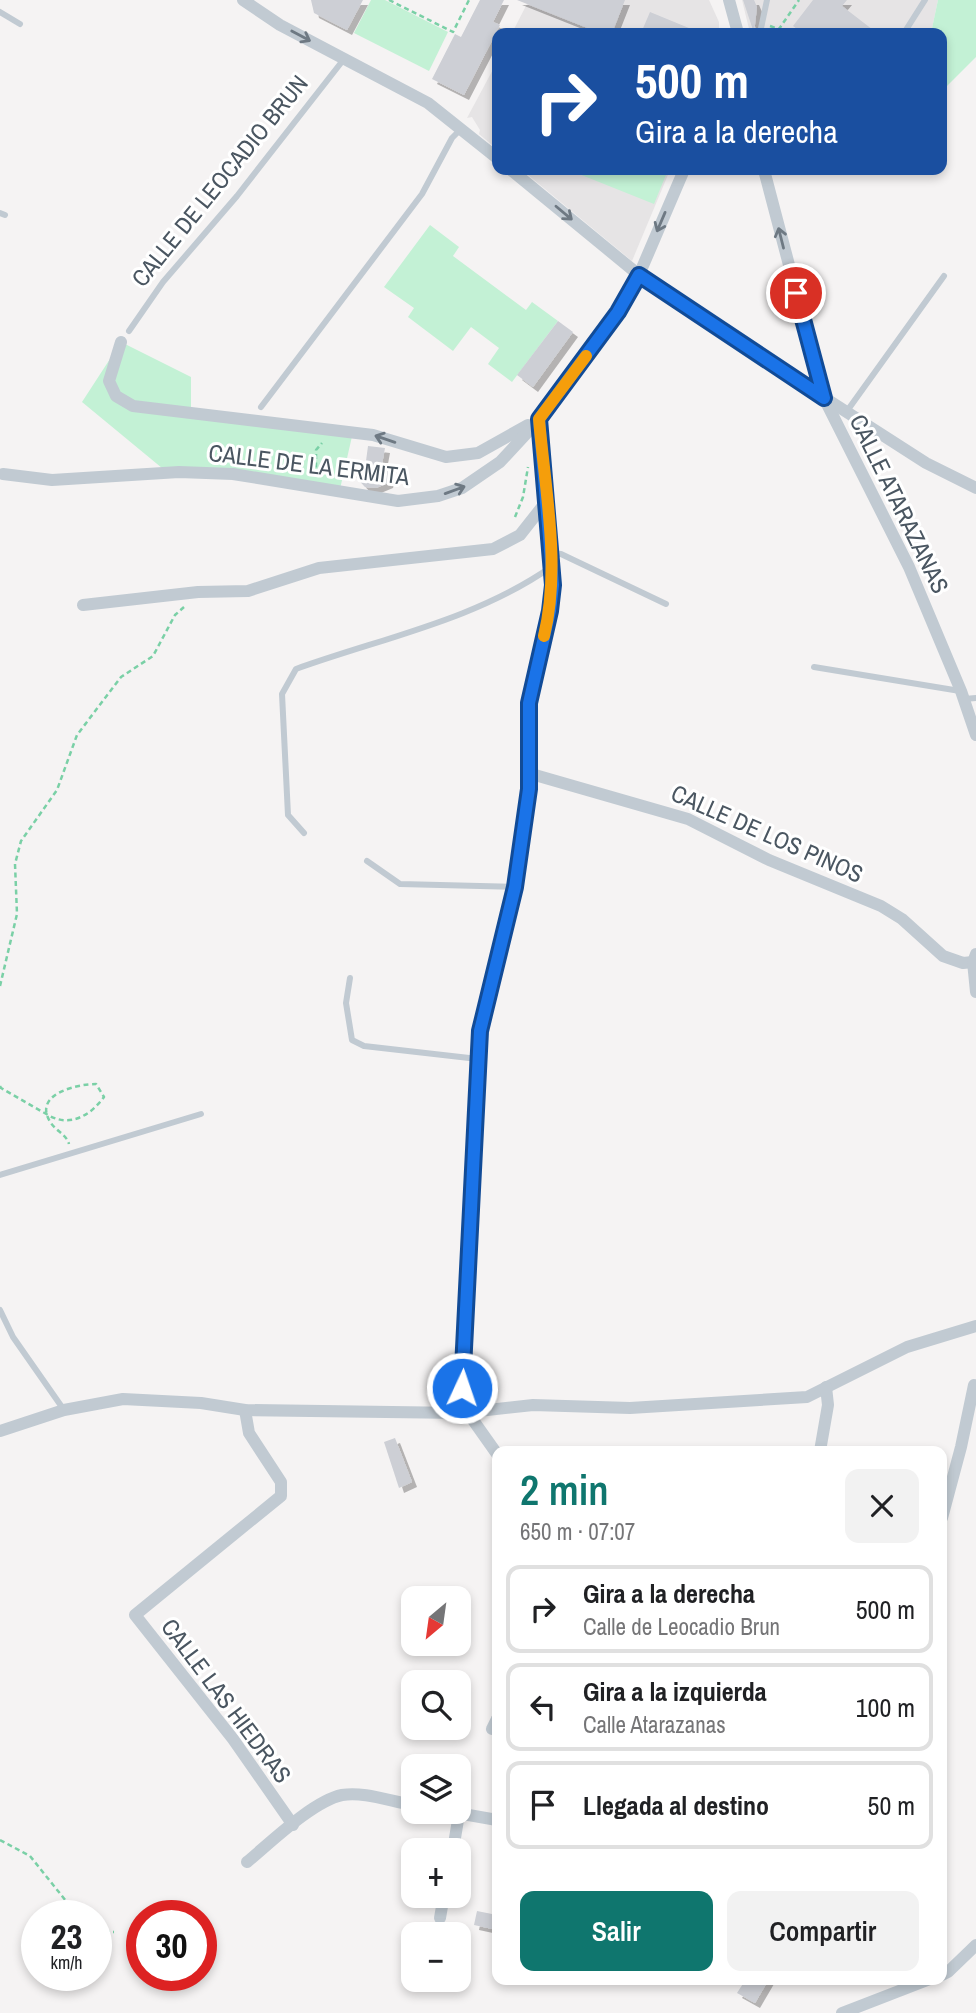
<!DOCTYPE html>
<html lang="es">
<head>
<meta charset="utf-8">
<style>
	:root { --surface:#fff; --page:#f2f2f2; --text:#202124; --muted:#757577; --line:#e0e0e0; --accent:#0f766e }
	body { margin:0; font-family:"Archivo Narrow",sans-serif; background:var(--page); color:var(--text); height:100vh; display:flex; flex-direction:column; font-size:26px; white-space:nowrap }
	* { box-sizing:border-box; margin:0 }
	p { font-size:23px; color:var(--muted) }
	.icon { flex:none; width:38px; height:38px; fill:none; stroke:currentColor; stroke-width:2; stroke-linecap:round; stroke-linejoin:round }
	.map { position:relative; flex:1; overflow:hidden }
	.details { position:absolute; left:492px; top:1446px; width:455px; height:539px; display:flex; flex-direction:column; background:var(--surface); border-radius:14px; box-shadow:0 4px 10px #0003 }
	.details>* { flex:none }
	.banner { position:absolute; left:492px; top:28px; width:455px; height:147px; border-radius:14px; box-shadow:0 4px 10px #0003; background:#1a4fa0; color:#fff; overflow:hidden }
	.needle { width:46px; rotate:209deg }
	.buttons { position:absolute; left:401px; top:1586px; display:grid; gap:14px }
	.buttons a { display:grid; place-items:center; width:70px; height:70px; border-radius:14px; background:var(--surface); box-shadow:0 4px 10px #0003; font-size:35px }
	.speed { position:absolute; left:21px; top:1900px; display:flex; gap:14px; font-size:35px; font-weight:700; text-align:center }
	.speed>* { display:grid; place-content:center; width:91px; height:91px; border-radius:50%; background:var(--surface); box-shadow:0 4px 10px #0003; line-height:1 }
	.speed small { font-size:18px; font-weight:400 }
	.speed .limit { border:10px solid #d22; background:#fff; color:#111 }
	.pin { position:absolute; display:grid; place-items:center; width:60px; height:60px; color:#fff; margin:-30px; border:4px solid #fff; border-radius:50%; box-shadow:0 2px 7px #0007 }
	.me { position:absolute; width:77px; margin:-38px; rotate:3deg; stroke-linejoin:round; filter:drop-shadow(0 0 5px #0008) }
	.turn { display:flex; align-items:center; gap:24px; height:147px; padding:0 28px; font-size:32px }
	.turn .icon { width:91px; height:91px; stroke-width:2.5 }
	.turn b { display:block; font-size:49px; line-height:60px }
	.round { display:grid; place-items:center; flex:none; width:74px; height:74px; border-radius:14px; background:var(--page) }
	.head { display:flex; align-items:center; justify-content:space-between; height:119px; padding:0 28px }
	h1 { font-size:42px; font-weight:600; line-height:52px; color:var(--accent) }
	.cta { display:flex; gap:14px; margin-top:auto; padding:14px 28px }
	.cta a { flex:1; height:80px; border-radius:14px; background:var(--accent); color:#fff; font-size:28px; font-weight:600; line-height:80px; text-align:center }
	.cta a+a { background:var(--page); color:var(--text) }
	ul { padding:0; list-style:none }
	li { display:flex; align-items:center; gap:21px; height:88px; margin:0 14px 10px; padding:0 14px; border:4px solid var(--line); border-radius:14px }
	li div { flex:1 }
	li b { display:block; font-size:26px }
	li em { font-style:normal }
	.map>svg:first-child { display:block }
	.education { fill:#e6e4e5 }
	.green { fill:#c3f1d5 }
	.building { fill:#cdcfd5; filter:url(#shadow) }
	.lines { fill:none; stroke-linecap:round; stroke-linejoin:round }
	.path { stroke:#7ad0a6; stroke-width:2.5; stroke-dasharray:5 3.5; stroke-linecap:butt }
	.lane { stroke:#c1cad2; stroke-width:6 }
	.street { stroke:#c1cad2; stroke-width:12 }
	.oneway { stroke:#6e7983 }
	.route-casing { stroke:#114b97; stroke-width:18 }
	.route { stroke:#1a73e8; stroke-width:12 }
	.slow { stroke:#f59e0b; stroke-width:12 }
	.labels { text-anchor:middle; stroke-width:6; stroke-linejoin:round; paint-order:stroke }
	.street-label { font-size:24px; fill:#4a5661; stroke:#fff }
</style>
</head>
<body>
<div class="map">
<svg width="976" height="2013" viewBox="0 0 976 2013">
	<defs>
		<filter id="shadow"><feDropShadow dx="5" dy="5" stdDeviation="0" flood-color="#0004"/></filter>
	</defs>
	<rect width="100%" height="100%" fill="#f5f3f3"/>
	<g class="education">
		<path d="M 529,0 L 709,0 L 719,22 L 719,33 L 512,33 Z"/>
		<path d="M 742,0 L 938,0 L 931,33 L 750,33 Z"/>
		<path d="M 497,62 L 497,149 L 479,134 L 480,130 L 472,117 L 467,118 Z"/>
		<path d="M 522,170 L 670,170 L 632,261 Z"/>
	</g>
	<g class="green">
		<path d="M 371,0 L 385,0 L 448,32 L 429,71 L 354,33 Z"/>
		<path d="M 938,0 L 976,0 L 976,57 L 942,91 L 942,33 L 931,33 Z"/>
		<path d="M 569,170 L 668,170 L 654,204 Z"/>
		<path d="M 430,225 L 459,247 L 453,256 L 526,310 L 532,302 L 558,321 L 512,382 L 488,364 L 499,348 L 471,327 L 453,351 L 408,317 L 414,308 L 384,287 Z"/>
		<path d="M 121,342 L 191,377 L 191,415 L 353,432 L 340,489 L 168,473 L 82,402 Z"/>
	</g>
	<g class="building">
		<path d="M 311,0 L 363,0 L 347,30 L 314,13 Z"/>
		<path d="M 480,0 L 504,0 L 493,22 L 500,25 L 464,95 L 432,79 L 455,34 L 461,37 Z"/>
		<path d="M 517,0 L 625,0 L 612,33 L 600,33 Z"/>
		<path d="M 743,0 L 754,0 L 757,7 L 754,33 Z"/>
		<path d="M 813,0 L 847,0 L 842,6 L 877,33 L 802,33 L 793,26 Z"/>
		<path d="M 650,12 L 701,33 L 641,33 Z"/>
		<path d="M 558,321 L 573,332 L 533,387 L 517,375 Z"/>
		<path d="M 368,446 L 385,448 L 382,464 L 391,474 L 388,483 L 376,488 L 365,487 L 353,474 L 356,466 L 366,461 Z"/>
		<path d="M 395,1438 L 412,1482 L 399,1488 L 384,1442 Z"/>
		<path d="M 477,1911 L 497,1915 L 497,1930 L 474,1925 Z"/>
		<path d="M 746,1979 L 769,1979 L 755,2003 L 737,1993 Z"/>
	</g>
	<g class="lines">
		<g class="path">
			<path d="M 389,0 L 453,32 L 469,0"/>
			<path d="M 770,26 L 779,29 L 799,0"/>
			<path d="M 779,29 L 785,33"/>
			<path d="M 321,474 L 316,469 L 316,450 L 322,443"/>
			<path d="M 515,517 L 523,497 L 528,467"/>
			<path d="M 0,986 L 17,914 L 15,864 L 21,841 L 57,790 L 77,735 L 121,677 L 153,656 L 175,615 L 184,607"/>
			<path d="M 0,1086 L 1,1088 L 48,1115 C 70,1128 91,1115 104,1097 L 96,1084 C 78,1084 31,1094 51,1123 C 56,1131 66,1134 69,1144"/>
			<path d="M 0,1840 L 30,1856 L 78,1916"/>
			<path d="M 96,1932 L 114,1932"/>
		</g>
		<g class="lane">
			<path d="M 0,12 L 20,24"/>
			<path d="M 760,33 L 767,0"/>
			<path d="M 904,33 L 925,0"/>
			<path d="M 0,213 L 5,215"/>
			<path d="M 129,331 L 163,282 L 237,196 L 344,59"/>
			<path d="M 261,407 L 422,194 L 452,138 L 461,129"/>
			<path d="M 847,411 L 944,276"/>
			<path d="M 551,553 L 561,554 L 666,604"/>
			<path d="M 814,667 L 960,691"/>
			<path d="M 964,699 L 976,698"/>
			<path d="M 304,833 L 288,815 L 282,694 L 296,669 C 382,638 475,620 551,567"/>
			<path d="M 367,861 L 400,884 L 515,887"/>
			<path d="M 350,978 L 346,1003 L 352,1040 L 364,1046 L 478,1059"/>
			<path d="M 0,1175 L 201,1114"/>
			<path d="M 0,1310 L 13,1337 L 64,1410"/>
		</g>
		<g class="street">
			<path d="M 243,0 L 280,25 L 428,103 L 497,158"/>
			<path d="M 729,0 L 738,33"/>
			<path d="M 511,170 L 639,275 L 683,307 L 926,463 L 976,488"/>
			<path d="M 764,170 L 824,398 L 909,567 L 961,691 L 976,735"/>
			<path d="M 121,342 L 109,381 L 116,396 L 133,406 L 373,435 L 446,457 L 478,453 L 528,425"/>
			<path d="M 3,474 L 52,480 L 179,472 L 233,474 L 398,501 L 438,496 L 462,488 L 500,462 L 539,420 L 618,312 L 639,275 L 684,170"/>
			<path d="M 83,605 L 198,592 L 248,591 L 319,568 L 493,549 L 520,535 L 546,502"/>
			<path d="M 528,773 L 688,819 L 769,860 L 881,906 L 902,919 L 943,956 L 963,963 L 973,962"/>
			<path d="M 976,954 L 973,962 L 976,992"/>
			<path d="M 245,1410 L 249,1433 L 281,1482 L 281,1496 L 135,1615 L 233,1739 L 293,1825"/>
			<path d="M 461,1413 L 480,1031 L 515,887 L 529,789 L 529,703 L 550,611 L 553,585 L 539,420"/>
			<path d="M 468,1413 L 497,1454"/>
			<path d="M 0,1431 L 64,1410 L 123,1399 L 201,1403 L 245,1410 L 461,1413 L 533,1405 L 630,1408 L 807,1397 L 907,1347 L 976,1326"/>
			<path d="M 820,1451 L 828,1405 L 826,1387"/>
			<path d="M 942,1518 L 961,1447 L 974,1385"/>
			<path d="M 492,1729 L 497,1719"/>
			<path d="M 446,1811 L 497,1820"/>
			<path d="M 453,1850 L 459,1814"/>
			<path d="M 247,1862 C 270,1843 313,1801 342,1795 C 364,1791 392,1802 413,1805"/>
			<path d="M 440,1918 L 444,1895"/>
			<path d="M 942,1975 L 948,1972 L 976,1945"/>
			<path d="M 842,2013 L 930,1979"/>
		</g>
	</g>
	<defs><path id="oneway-shaft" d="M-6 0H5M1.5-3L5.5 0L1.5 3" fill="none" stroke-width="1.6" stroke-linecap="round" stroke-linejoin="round" transform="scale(1.75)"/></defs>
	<g class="oneway">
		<use href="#oneway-shaft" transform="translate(301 36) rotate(28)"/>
		<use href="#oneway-shaft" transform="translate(564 213) rotate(40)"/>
		<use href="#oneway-shaft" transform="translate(661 222) rotate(113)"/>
		<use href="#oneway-shaft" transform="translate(781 238) rotate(-104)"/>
		<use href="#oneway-shaft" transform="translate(385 439) rotate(-161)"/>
		<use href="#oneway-shaft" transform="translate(455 490) rotate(-20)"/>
	</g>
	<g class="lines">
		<g class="route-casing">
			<path id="route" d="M 462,1388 L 480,1031 L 515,887 L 529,789 L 529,703 L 550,611 L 553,585 L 539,419 L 618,312 L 639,275 L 824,398 L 796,293"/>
		</g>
		<use href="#route" class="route"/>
		<path class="slow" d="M 544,636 C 561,566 545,491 539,419 L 586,356"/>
	</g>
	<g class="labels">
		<g class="street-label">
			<text transform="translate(220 181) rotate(-51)" y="8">CALLE DE LEOCADIO BRUN</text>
			<text transform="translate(309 465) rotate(7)" y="8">CALLE DE LA ERMITA</text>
			<text transform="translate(899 504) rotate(64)" y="8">CALLE ATARAZANAS</text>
			<text transform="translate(767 834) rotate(24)" y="8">CALLE DE LOS PINOS</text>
			<text transform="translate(226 1701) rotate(53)" y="8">CALLE LAS HIEDRAS</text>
		</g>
	</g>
</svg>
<div class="buttons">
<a><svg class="needle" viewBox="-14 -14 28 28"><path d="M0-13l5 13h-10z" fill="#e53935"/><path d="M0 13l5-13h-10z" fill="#757577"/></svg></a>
<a><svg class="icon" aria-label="search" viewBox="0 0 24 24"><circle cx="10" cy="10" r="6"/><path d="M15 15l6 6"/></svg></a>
<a><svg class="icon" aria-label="layers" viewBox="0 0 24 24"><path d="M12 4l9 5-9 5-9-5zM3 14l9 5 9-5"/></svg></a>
<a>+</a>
<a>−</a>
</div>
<div class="speed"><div>23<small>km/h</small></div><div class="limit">30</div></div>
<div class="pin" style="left:796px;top:293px;background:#d93025"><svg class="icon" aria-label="arrive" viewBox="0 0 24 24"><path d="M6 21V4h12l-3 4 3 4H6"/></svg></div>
<svg class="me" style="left:462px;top:1388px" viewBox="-20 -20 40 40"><circle r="17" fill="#1a73e8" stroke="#fff" stroke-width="3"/><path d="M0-11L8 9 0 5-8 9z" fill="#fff"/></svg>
<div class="banner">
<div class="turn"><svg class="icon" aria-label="right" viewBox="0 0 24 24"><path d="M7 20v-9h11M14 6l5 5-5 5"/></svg><div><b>500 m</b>Gira a la derecha</div></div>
</div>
<section class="details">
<div class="head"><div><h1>2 min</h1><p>650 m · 07:07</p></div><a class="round"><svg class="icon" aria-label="close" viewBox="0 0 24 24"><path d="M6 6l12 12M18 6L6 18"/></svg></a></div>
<ul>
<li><svg class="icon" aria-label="right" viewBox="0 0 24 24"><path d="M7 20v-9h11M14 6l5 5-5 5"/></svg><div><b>Gira a la derecha</b><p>Calle de Leocadio Brun</p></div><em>500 m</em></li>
<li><svg class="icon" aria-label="left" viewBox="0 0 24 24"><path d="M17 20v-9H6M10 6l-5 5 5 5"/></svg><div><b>Gira a la izquierda</b><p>Calle Atarazanas</p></div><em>100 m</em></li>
<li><svg class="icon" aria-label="arrive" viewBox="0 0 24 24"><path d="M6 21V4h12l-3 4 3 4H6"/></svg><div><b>Llegada al destino</b></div><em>50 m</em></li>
</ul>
<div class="cta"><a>Salir</a><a>Compartir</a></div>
</section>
</div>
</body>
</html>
